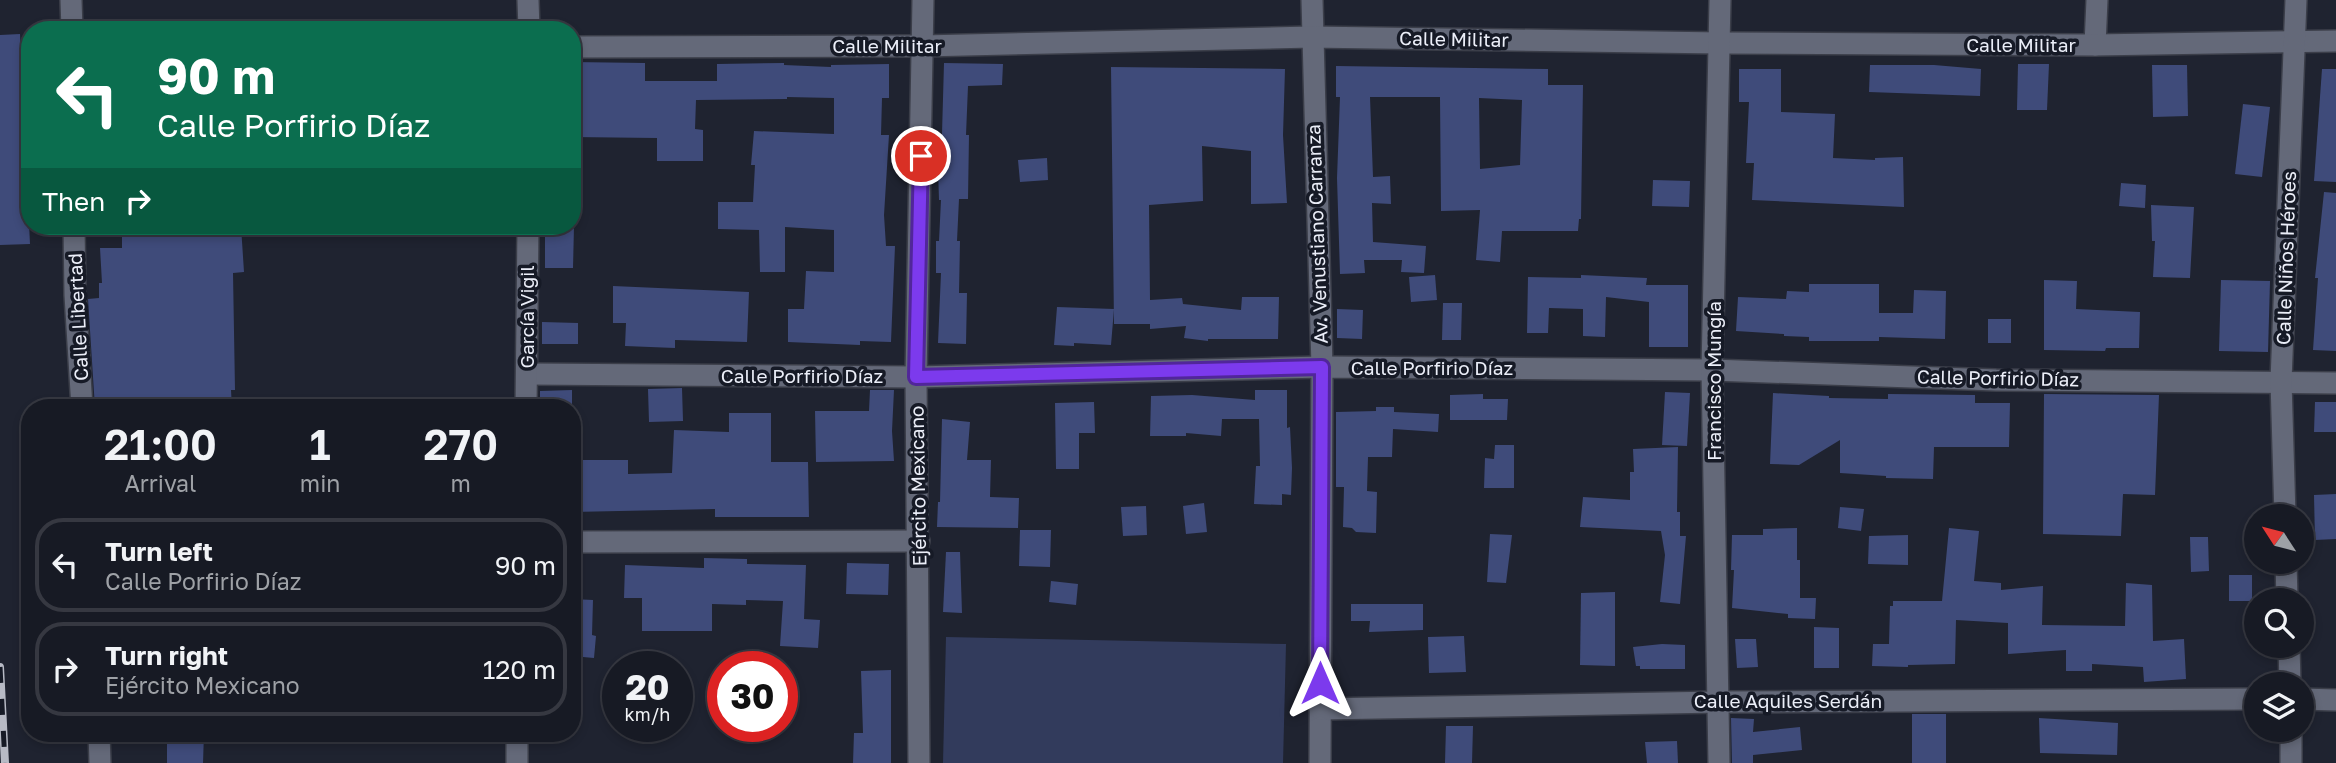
<!DOCTYPE html>
<html lang="en">
<head>
<meta charset="utf-8">
<style>
	:root { --surface:#171a24; --page:#20232c; --text:#f1f3f6; --muted:#9ea1a6; --line:#363841 }
	body { margin:0; font-family:"Golos Text",sans-serif; background:var(--page); color:var(--text); height:100vh; display:flex; flex-direction:column; font-size:26px; white-space:nowrap }
	* { box-sizing:border-box; margin:0 }
	p { font-size:23px; color:var(--muted) }
	.icon { flex:none; width:38px; height:38px; fill:none; stroke:currentColor; stroke-width:2; stroke-linecap:round; stroke-linejoin:round }
	.map { position:relative; flex:1; overflow:hidden }
	.sheet { position:absolute; left:21px; top:399px; width:560px; height:343px; display:flex; flex-direction:column; background:var(--surface); border-radius:28px; box-shadow:0 4px 10px #0003,0 0 0 2px var(--line) }
	.sheet>* { flex:none }
	.guide { position:absolute; left:21px; top:21px; width:560px; height:214px; border-radius:28px; box-shadow:0 4px 10px #0003,0 0 0 2px var(--line); background:#0b6e4f; color:#fff; overflow:hidden }
	.needle { width:46px; rotate:306deg }
	.controls { position:absolute; left:2244px; top:504px; display:grid; gap:14px }
	.controls a { display:grid; place-items:center; width:70px; height:70px; border-radius:50%; background:var(--surface); box-shadow:0 4px 10px #0003,0 0 0 2px var(--line); font-size:35px }
	.speed { position:absolute; left:602px; top:651px; display:flex; gap:14px; font-size:35px; font-weight:700; text-align:center }
	.speed>* { display:grid; place-content:center; width:91px; height:91px; border-radius:50%; background:var(--surface); box-shadow:0 4px 10px #0003,0 0 0 2px var(--line); line-height:1 }
	.speed small { font-size:18px; font-weight:400 }
	.speed .limit { border:10px solid #d22; background:#fff; color:#111 }
	.pin { position:absolute; display:grid; place-items:center; width:60px; height:60px; color:#fff; margin:-30px; border:4px solid #fff; border-radius:50%; box-shadow:0 2px 7px #0007 }
	.me { position:absolute; width:77px; margin:-38px; rotate:0deg; stroke-linejoin:round; filter:drop-shadow(0 0 5px #0008) }
	.turn { display:flex; align-items:center; gap:24px; height:147px; padding:0 21px; font-size:32px }
	.turn .icon { width:91px; height:91px; stroke-width:2.5 }
	.turn b { display:block; font-size:49px; line-height:60px }
	.then { display:flex; align-items:center; height:66px; padding:0 21px; background:#0003; gap:14px; font-size:26px }
	.eta { display:flex; justify-content:space-evenly; align-items:center; height:119px; text-align:center }
	.eta b { font-size:42px; font-weight:600; line-height:49px }
	ul { padding:0; list-style:none }
	li { display:flex; align-items:center; gap:21px; height:94px; margin:0 14px 10px; padding:0 7px; border:4px solid var(--line); border-radius:28px }
	li div { flex:1 }
	li b { display:block; font-size:26px }
	li em { font-style:normal }
	.map>svg:first-child { display:block }
	.green { fill:#323b5c }
	.building { fill:#3f4b7a; fill-rule:evenodd }
	.lines { fill:none; stroke-linecap:round; stroke-linejoin:round }
	.minor-casing { stroke:#3b3e49; stroke-width:24 }
	.minor { stroke:#646979; stroke-width:21 }
	.rail-casing { stroke:#b7bac5; stroke-width:8 }
	.rail { stroke:#161a26; stroke-width:5; stroke-dasharray:16; stroke-linecap:butt }
	.route-casing { stroke:#51269a; stroke-width:18 }
	.route { stroke:#7c3aed; stroke-width:12 }
	.labels { text-anchor:middle; stroke-width:7; stroke-linejoin:round; paint-order:stroke }
	.street-label { font-size:19px; fill:#ebeef8; stroke:#161a26 }
</style>
</head>
<body>
<div class="map">
<svg width="2336" height="763" viewBox="0 0 2336 763">
	<rect width="100%" height="100%" fill="#1f2330"/>
	<path class="green" d="M 946,637 L 1286,644 L 1283,763 L 943,763 Z"/>
	<g class="building">
		<path d="M 20,34 L 30,244 L 0,245 L 0,35 Z"/>
		<path d="M 572,62 L 645,63 L 645,81 L 717,81 L 717,64 L 784,63 L 784,65 L 831,67 L 831,65 L 889,64 L 889,98 L 882,98 L 881,135 L 889,135 L 884,215 L 886,246 L 895,246 L 891,342 L 860,341 L 860,345 L 788,342 L 788,309 L 804,309 L 806,271 L 834,272 L 834,230 L 785,227 L 785,272 L 760,272 L 759,230 L 718,229 L 718,202 L 753,202 L 755,165 L 751,165 L 754,131 L 834,134 L 834,98 L 787,97 L 787,99 L 696,100 L 695,129 L 703,130 L 703,161 L 657,161 L 657,138 L 572,137 Z"/>
		<path d="M 944,63 L 1003,64 L 1002,85 L 968,86 L 966,135 L 969,135 L 968,199 L 959,199 L 957,241 L 960,241 L 959,293 L 967,293 L 966,344 L 938,343 L 941,273 L 936,273 L 936,241 L 939,241 L 941,200 L 939,200 L 938,169 L 941,169 Z"/>
		<path d="M 2018,64 L 2049,64 L 2047,110 L 2017,110 Z"/>
		<path d="M 1870,65 L 1934,65 L 1981,69 L 1980,96 L 1869,92 Z"/>
		<path d="M 2152,65 L 2187,65 L 2188,116 L 2153,117 Z"/>
		<path d="M 1336,66 L 1548,69 L 1548,85 L 1583,85 L 1581,219 L 1579,219 L 1578,231 L 1502,231 L 1500,262 L 1476,260 L 1480,210 L 1441,211 L 1440,97 L 1370,97 L 1373,177 L 1390,176 L 1391,204 L 1372,203 L 1373,242 L 1426,246 L 1424,273 L 1401,272 L 1402,260 L 1364,260 L 1365,273 L 1340,274 L 1337,178 L 1340,97 L 1336,97 ZM 1479,98 L 1522,100 L 1520,165 L 1480,169 Z"/>
		<path d="M 1111,67 L 1285,69 L 1283,135 L 1287,203 L 1251,204 L 1251,151 L 1202,146 L 1203,201 L 1149,205 L 1150,300 L 1182,298 L 1183,304 L 1241,310 L 1242,297 L 1279,297 L 1278,339 L 1208,339 L 1208,341 L 1184,338 L 1186,326 L 1150,329 L 1150,324 L 1114,324 Z"/>
		<path d="M 1739,69 L 1781,69 L 1781,112 L 1835,114 L 1833,158 L 1875,160 L 1875,158 L 1903,157 L 1904,207 L 1752,200 L 1754,163 L 1746,163 L 1749,102 L 1739,102 Z"/>
		<path d="M 2322,69 L 2336,69 L 2336,182 L 2314,181 Z"/>
		<path d="M 2243,104 L 2270,107 L 2262,177 L 2235,174 Z"/>
		<path d="M 1047,158 L 1048,180 L 1020,182 L 1018,160 Z"/>
		<path d="M 1653,180 L 1690,181 L 1689,207 L 1652,206 Z"/>
		<path d="M 2121,183 L 2146,185 L 2145,208 L 2119,206 Z"/>
		<path d="M 2324,192 L 2336,193 L 2336,351 L 2313,350 L 2318,278 L 2315,278 Z"/>
		<path d="M 2151,205 L 2194,207 L 2190,278 L 2153,277 L 2155,241 L 2152,241 Z"/>
		<path d="M 122,226 L 241,226 L 244,272 L 233,273 L 235,390 L 231,390 L 232,408 L 95,408 L 88,299 L 99,298 L 99,283 L 102,283 L 100,248 L 122,248 Z"/>
		<path d="M 545,226 L 574,226 L 573,268 L 545,268 Z"/>
		<path d="M 1435,275 L 1437,300 L 1411,302 L 1409,277 Z"/>
		<path d="M 1581,275 L 1647,278 L 1646,285 L 1688,285 L 1688,347 L 1649,347 L 1649,302 L 1606,297 L 1605,337 L 1583,336 L 1583,309 L 1549,308 L 1548,333 L 1527,333 L 1528,277 L 1581,278 Z"/>
		<path d="M 2044,280 L 2077,281 L 2076,309 L 2140,312 L 2139,348 L 2106,348 L 2105,351 L 2044,350 Z"/>
		<path d="M 2221,280 L 2270,281 L 2268,352 L 2219,351 Z"/>
		<path d="M 1809,284 L 1879,284 L 1879,313 L 1913,313 L 1914,290 L 1946,291 L 1945,339 L 1879,337 L 1879,341 L 1809,341 L 1809,337 L 1784,336 L 1784,334 L 1736,331 L 1738,297 L 1786,299 L 1787,291 L 1809,292 Z"/>
		<path d="M 613,286 L 749,292 L 747,342 L 675,340 L 675,348 L 625,346 L 626,323 L 613,323 Z"/>
		<path d="M 1443,303 L 1462,303 L 1461,340 L 1442,340 Z"/>
		<path d="M 1057,307 L 1114,309 L 1111,345 L 1074,343 L 1074,346 L 1054,345 Z"/>
		<path d="M 1337,309 L 1363,310 L 1362,339 L 1337,338 Z"/>
		<rect x="1988" y="319" width="23" height="24"/>
		<path d="M 542,322 L 578,323 L 578,344 L 542,344 Z"/>
		<path d="M 682,388 L 683,421 L 649,422 L 648,389 Z"/>
		<path d="M 572,390 L 572,408 L 540,408 L 540,391 Z"/>
		<path d="M 870,390 L 894,390 L 892,431 L 894,461 L 816,462 L 815,411 L 869,411 Z"/>
		<path d="M 1255,390 L 1287,390 L 1287,428 L 1290,427 L 1292,468 L 1291,495 L 1282,494 L 1282,505 L 1254,504 L 1256,466 L 1260,466 L 1259,419 L 1222,419 L 1221,436 L 1186,433 L 1186,436 L 1150,436 L 1151,396 L 1192,395 L 1255,400 Z"/>
		<path d="M 1665,392 L 1690,393 L 1687,446 L 1662,445 Z"/>
		<path d="M 1773,393 L 1829,396 L 1829,398 L 1888,399 L 1888,394 L 1975,395 L 1975,403 L 2010,403 L 2009,447 L 1934,447 L 1933,479 L 1886,478 L 1886,476 L 1840,473 L 1840,440 L 1799,465 L 1770,464 Z"/>
		<path d="M 1483,394 L 1483,399 L 1508,399 L 1507,420 L 1450,420 L 1450,395 Z"/>
		<path d="M 2044,394 L 2159,395 L 2155,495 L 2123,494 L 2121,536 L 2043,534 Z"/>
		<path d="M 1094,402 L 1095,433 L 1079,433 L 1079,469 L 1056,469 L 1055,403 Z"/>
		<path d="M 2315,402 L 2336,402 L 2336,432 L 2314,432 Z"/>
		<path d="M 1376,407 L 1394,407 L 1394,412 L 1439,414 L 1438,432 L 1393,429 L 1392,457 L 1368,457 L 1367,491 L 1377,492 L 1376,533 L 1356,532 L 1352,528 L 1343,527 L 1344,487 L 1336,487 L 1336,412 L 1376,411 Z"/>
		<path d="M 729,413 L 771,413 L 771,462 L 808,462 L 809,517 L 715,517 L 715,509 L 572,512 L 572,460 L 628,460 L 628,474 L 672,473 L 674,430 L 729,432 Z"/>
		<path d="M 942,419 L 970,422 L 967,460 L 991,460 L 990,497 L 1019,498 L 1018,528 L 937,527 L 938,502 L 940,502 Z"/>
		<path d="M 1495,445 L 1514,445 L 1514,488 L 1484,488 L 1485,458 L 1494,459 Z"/>
		<path d="M 1678,447 L 1677,512 L 1680,512 L 1680,536 L 1686,536 L 1680,604 L 1660,602 L 1665,555 L 1661,531 L 1580,527 L 1583,497 L 1630,500 L 1630,472 L 1634,472 L 1633,449 Z"/>
		<path d="M 2336,494 L 2336,539 L 2315,540 L 2314,495 Z"/>
		<path d="M 1204,503 L 1207,532 L 1186,534 L 1183,506 Z"/>
		<path d="M 1146,506 L 1147,535 L 1123,536 L 1121,507 Z"/>
		<path d="M 1840,507 L 1864,509 L 1861,531 L 1838,528 Z"/>
		<path d="M 1797,528 L 1797,560 L 1800,560 L 1800,598 L 1816,598 L 1815,619 L 1788,618 L 1788,614 L 1732,608 L 1734,570 L 1731,570 L 1732,535 L 1763,535 L 1763,529 Z"/>
		<path d="M 1949,528 L 1979,531 L 1974,581 L 2001,583 L 2001,590 L 2043,586 L 2042,625 L 2125,626 L 2126,583 L 2152,585 L 2153,641 L 2184,639 L 2186,679 L 2144,682 L 2143,667 L 2092,664 L 2092,671 L 2066,671 L 2066,650 L 2008,654 L 2008,623 L 1956,620 L 1955,664 L 1908,665 L 1908,667 L 1872,666 L 1873,644 L 1889,644 L 1890,606 L 1893,606 L 1893,601 L 1942,601 Z"/>
		<path d="M 1020,530 L 1051,530 L 1050,567 L 1019,566 Z"/>
		<path d="M 1490,534 L 1512,535 L 1506,583 L 1487,582 Z"/>
		<path d="M 1908,535 L 1908,565 L 1868,564 L 1869,536 Z"/>
		<path d="M 2190,537 L 2208,537 L 2209,571 L 2191,572 Z"/>
		<path d="M 946,552 L 960,552 L 962,613 L 943,612 Z"/>
		<path d="M 704,558 L 747,559 L 747,564 L 806,565 L 804,619 L 820,620 L 818,648 L 780,646 L 783,601 L 746,600 L 746,605 L 712,604 L 712,631 L 642,631 L 642,598 L 624,598 L 625,565 L 704,568 Z"/>
		<path d="M 847,563 L 889,564 L 888,595 L 846,594 Z"/>
		<rect x="2229" y="575" width="23" height="26"/>
		<path d="M 1051,581 L 1078,584 L 1076,605 L 1049,602 Z"/>
		<path d="M 1615,592 L 1615,666 L 1580,665 L 1581,593 Z"/>
		<path d="M 572,599 L 593,600 L 592,635 L 596,636 L 594,658 L 572,656 Z"/>
		<path d="M 1351,604 L 1423,604 L 1423,630 L 1369,632 L 1370,621 L 1351,621 Z"/>
		<path d="M 1814,627 L 1839,628 L 1839,668 L 1814,668 Z"/>
		<path d="M 1464,636 L 1466,672 L 1429,673 L 1428,637 Z"/>
		<path d="M 1735,639 L 1756,639 L 1758,667 L 1737,668 Z"/>
		<path d="M 1662,644 L 1685,645 L 1685,669 L 1640,669 L 1640,666 L 1636,666 L 1633,647 Z"/>
		<path d="M 891,670 L 891,763 L 853,763 L 854,733 L 863,733 L 861,671 Z"/>
		<rect x="1912" y="714" width="34" height="49"/>
		<path d="M 1731,718 L 1754,719 L 1753,732 L 1800,727 L 1802,750 L 1753,755 L 1753,763 L 1732,763 Z"/>
		<path d="M 2039,718 L 2118,723 L 2117,755 L 2040,753 Z"/>
		<path d="M 1446,726 L 1473,726 L 1472,763 L 1445,763 Z"/>
		<path d="M 167,733 L 204,733 L 203,763 L 167,763 Z"/>
		<path d="M 1677,741 L 1678,763 L 1647,763 L 1645,742 Z"/>
	</g>
	<g class="lines">
		<g class="minor-casing">
			<g id="minor">
				<path d="M 71,0 L 72,30"/>
				<path d="M 528,0 L 529,30"/>
				<path d="M 1312,0 L 1322,367 L 1320,763"/>
				<path d="M 2095,45 L 2097,0"/>
				<path d="M 572,47 L 923,46 L 1311,37 L 1720,43 L 2095,45 L 2336,41"/>
				<path d="M 74,226 L 75,295 L 82,408"/>
				<path d="M 527,374 L 916,377 L 1322,367 L 1712,370 L 1996,380 L 2336,383"/>
				<path d="M 526,408 L 528,226"/>
				<path d="M 2285,516 L 2281,381 L 2296,0"/>
				<path d="M 572,542 L 919,541"/>
				<path d="M 2286,562 L 2287,600"/>
				<path d="M 2289,646 L 2290,684"/>
				<path d="M 2301,699 L 2336,700"/>
				<path d="M 1320,709 L 1719,702 L 2256,699"/>
				<path d="M 2291,730 L 2291,763"/>
				<path d="M 99,733 L 100,763"/>
				<path d="M 517,763 L 517,733"/>
				<path d="M 919,763 L 916,377 L 923,0"/>
				<path d="M 1719,763 L 1712,370 L 1720,0"/>
			</g>
		</g>
		<use href="#minor" class="minor"/>
		<g class="rail-casing">
			<path id="rail" d="M 0,667 L 5,763"/>
		</g>
		<use href="#rail" class="rail"/>
	</g>
	<g class="lines">
		<g class="route-casing">
			<path id="route" d="M 921,156 L 916,377 L 1322,367 L 1320,683"/>
		</g>
		<use href="#route" class="route"/>
	</g>
	<g class="labels">
		<g class="street-label">
			<text transform="translate(1454 39) rotate(1)" y="7">Calle Militar</text>
			<text x="2021" y="52">Calle Militar</text>
			<text x="887" y="53">Calle Militar</text>
			<text transform="translate(1317 234) rotate(-92)" y="7">Av. Venustiano Carranza</text>
			<text transform="translate(2286 258) rotate(-88)" y="7">Calle Niños Héroes</text>
			<text transform="translate(78 317) rotate(-93)" y="7">Calle Libertad</text>
			<text transform="translate(527 317) rotate(-90)" y="7">García Vigil</text>
			<text x="1432" y="375">Calle Porfirio Díaz</text>
			<text x="802" y="383">Calle Porfirio Díaz</text>
			<text transform="translate(1998 378) rotate(1)" y="7">Calle Porfirio Díaz</text>
			<text transform="translate(1714 381) rotate(-90)" y="7">Francisco Mungía</text>
			<text transform="translate(918 486) rotate(-91)" y="7">Ejército Mexicano</text>
			<text x="1788" y="708">Calle Aquiles Serdán</text>
		</g>
	</g>
</svg>
<div class="controls">
<a><svg class="needle" viewBox="-14 -14 28 28"><path d="M0-13l5 13h-10z" fill="#e53935"/><path d="M0 13l5-13h-10z" fill="#9ea1a6"/></svg></a>
<a><svg class="icon" aria-label="search" viewBox="0 0 24 24"><circle cx="10" cy="10" r="6"/><path d="M15 15l6 6"/></svg></a>
<a><svg class="icon" aria-label="layers" viewBox="0 0 24 24"><path d="M12 4l9 5-9 5-9-5zM3 14l9 5 9-5"/></svg></a>
</div>
<div class="speed"><div>20<small>km/h</small></div><div class="limit">30</div></div>
<div class="pin" style="left:921px;top:156px;background:#d93025"><svg class="icon" aria-label="arrive" viewBox="0 0 24 24"><path d="M6 21V4h12l-3 4 3 4H6"/></svg></div>
<svg class="me" style="left:1320px;top:683px" viewBox="-20 -20 40 40"><path d="M0-17L14 15 0 8-14 15z" fill="#7c3aed" stroke="#fff" stroke-width="4"/></svg>
<div class="guide">
<div class="turn"><svg class="icon" aria-label="left" viewBox="0 0 24 24"><path d="M17 20v-9H6M10 6l-5 5 5 5"/></svg><div><b>90 m</b>Calle Porfirio Díaz</div></div>
<div class="then">Then<svg class="icon" aria-label="right" viewBox="0 0 24 24"><path d="M7 20v-9h11M14 6l5 5-5 5"/></svg></div>
</div>
<section class="sheet">
<div class="eta">
<div><b>21:00</b><p>Arrival</p></div>
<div><b>1</b><p>min</p></div>
<div><b>270</b><p>m</p></div>
</div>
<ul>
<li><svg class="icon" aria-label="left" viewBox="0 0 24 24"><path d="M17 20v-9H6M10 6l-5 5 5 5"/></svg><div><b>Turn left</b><p>Calle Porfirio Díaz</p></div><em>90 m</em></li>
<li><svg class="icon" aria-label="right" viewBox="0 0 24 24"><path d="M7 20v-9h11M14 6l5 5-5 5"/></svg><div><b>Turn right</b><p>Ejército Mexicano</p></div><em>120 m</em></li>
</ul>
</section>
</div>
</body>
</html>
